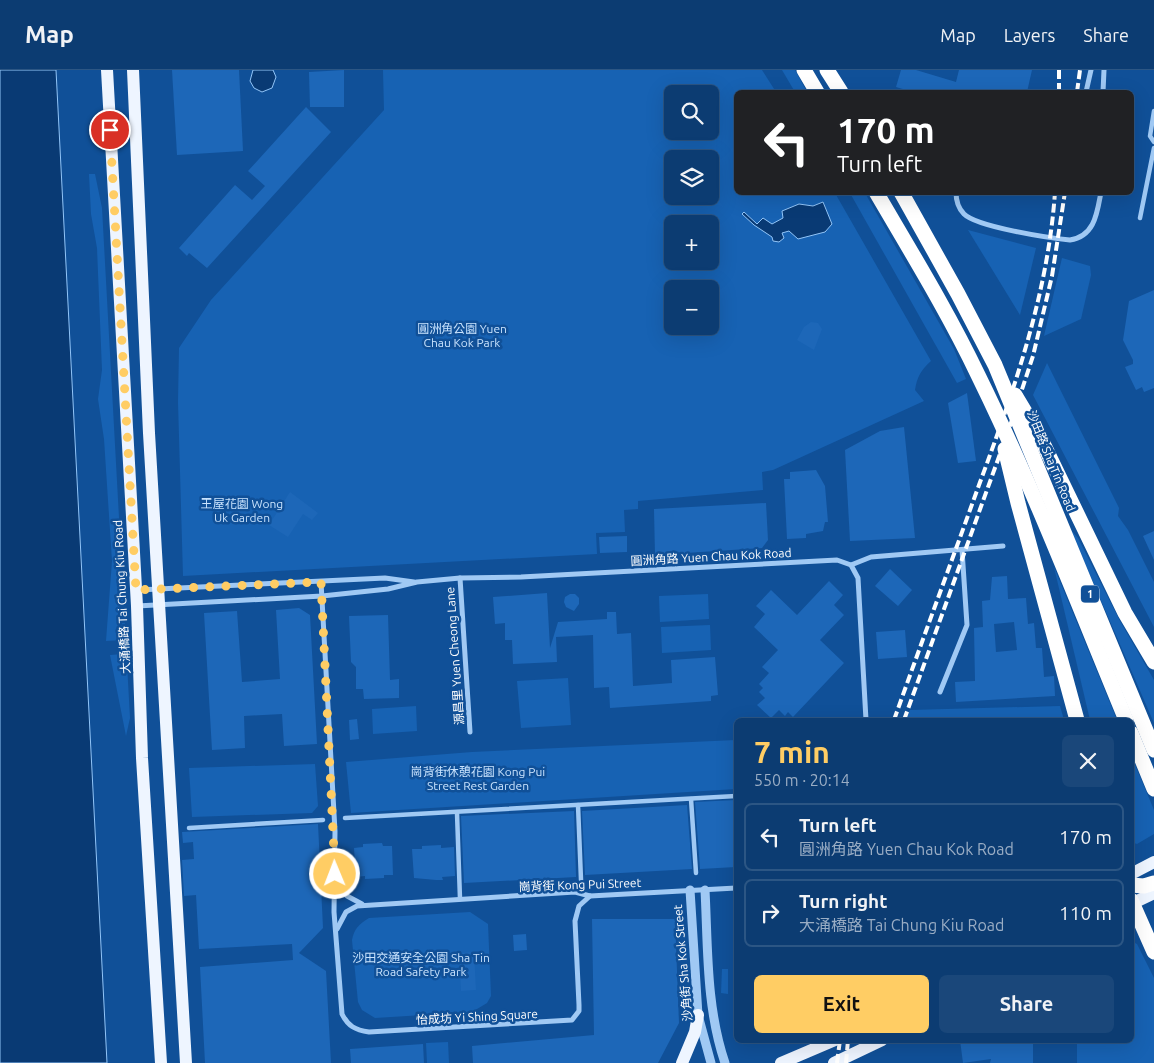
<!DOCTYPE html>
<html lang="en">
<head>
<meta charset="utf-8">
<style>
	:root { --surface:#0c3c72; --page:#1a477a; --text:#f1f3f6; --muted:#9aadc4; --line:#2c5684; --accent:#ffcd64 }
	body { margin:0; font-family:Ubuntu,"Noto Sans TC",sans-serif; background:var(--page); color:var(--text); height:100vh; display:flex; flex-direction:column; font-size:19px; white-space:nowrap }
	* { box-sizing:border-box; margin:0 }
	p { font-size:16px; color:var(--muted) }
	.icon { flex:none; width:28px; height:28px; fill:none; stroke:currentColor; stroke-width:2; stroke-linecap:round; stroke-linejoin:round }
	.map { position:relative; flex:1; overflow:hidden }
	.panel { position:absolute; left:734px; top:648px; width:400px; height:325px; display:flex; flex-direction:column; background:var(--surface); border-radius:8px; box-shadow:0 5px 20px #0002,0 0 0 1px var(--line) }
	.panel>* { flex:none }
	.top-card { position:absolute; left:734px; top:20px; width:400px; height:105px; border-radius:8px; box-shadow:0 5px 20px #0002,0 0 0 1px var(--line); background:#202124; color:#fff; overflow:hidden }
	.fabs { position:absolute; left:664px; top:15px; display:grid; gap:10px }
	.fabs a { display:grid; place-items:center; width:55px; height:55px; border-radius:8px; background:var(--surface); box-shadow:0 5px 20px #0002,0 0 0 1px var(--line); font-size:25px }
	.pin { position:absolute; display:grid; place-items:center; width:42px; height:42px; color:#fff; margin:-21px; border:2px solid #fff; border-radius:50%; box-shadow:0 1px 5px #0007 }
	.me { position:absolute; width:55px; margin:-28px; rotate:359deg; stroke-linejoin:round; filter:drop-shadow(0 0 4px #0008) }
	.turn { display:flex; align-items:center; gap:18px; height:105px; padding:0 20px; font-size:22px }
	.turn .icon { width:65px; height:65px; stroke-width:2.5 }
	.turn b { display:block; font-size:35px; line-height:42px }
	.round { display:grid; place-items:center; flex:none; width:52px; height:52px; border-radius:8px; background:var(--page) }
	.headline { display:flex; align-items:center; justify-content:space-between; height:85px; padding:0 20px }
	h1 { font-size:30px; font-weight:600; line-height:38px; color:var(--accent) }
	.action { display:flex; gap:10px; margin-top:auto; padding:10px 20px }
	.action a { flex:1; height:58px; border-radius:8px; background:var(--accent); color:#111; font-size:20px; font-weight:600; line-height:58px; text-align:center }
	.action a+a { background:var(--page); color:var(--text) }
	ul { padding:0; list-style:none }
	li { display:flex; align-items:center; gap:15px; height:68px; margin:0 10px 8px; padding:0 10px; border:2px solid var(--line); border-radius:8px }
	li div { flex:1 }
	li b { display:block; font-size:19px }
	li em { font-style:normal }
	header { display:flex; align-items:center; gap:30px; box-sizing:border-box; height:70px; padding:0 25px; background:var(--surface); border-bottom:1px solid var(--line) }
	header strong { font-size:24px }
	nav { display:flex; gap:28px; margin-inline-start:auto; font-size:18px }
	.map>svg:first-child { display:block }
	.green { fill:#1762b3; fill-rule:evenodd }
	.water { fill:#093a74; stroke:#92c5f8 }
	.building { fill:#1d67b8; fill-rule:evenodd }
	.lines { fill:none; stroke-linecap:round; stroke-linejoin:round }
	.pedestrian { stroke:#a0c9f4; stroke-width:4.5 }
	.minor { stroke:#a0c9f4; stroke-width:5 }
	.tertiary { stroke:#a0c9f4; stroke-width:9 }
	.primary { stroke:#eef5ff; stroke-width:12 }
	.motorway { stroke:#fff; stroke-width:15 }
	.rail { stroke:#fff; stroke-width:4; stroke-dasharray:9 4; stroke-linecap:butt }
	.route { stroke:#ffcd64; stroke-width:9; stroke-dasharray:0 16.2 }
	.labels { text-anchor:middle; stroke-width:5; stroke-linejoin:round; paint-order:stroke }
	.shield { fill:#105098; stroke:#b7cae0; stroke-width:1 }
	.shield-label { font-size:11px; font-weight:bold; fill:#fff }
	.park-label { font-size:12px; fill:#c9e3fe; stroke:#105098 }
	.street-label { font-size:12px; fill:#fff; stroke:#105098 }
</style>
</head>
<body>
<header>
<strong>Map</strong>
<nav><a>Map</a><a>Layers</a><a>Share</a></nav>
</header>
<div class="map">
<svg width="1154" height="993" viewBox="0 0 1154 993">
	<rect width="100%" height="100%" fill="#105098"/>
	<g class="green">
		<path d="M 383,0 L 762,0 L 776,22 L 736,22 L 736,122 L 835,123 L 931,291 C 921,300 917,307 915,320 L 924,331 L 773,400 L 762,402 L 763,420 L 638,431 L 638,439 L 624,440 L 625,462 L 596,463 L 597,484 L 183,506 L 178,332 L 179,278 L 211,230 L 384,40 ZM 672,24 L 710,24 L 710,61 L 672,61 ZM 672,89 L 710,89 L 710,126 L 672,126 ZM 672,154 L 710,154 L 710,191 L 672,191 ZM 672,219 L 710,219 L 710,256 L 672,256 Z"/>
		<path d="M 782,0 L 795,0 L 807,22 L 795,22 Z"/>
		<path d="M 89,104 L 95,104 L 102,138 L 130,648 L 126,666 L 110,585 L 123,584 L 123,570 L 106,571 L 112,491 L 104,369 L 98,329 L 102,300 L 97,178 L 91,144 Z"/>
		<path d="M 850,123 L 865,123 L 954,279 L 966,309 L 957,313 Z"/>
		<path d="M 968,160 L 1036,178 L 1020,245 Z"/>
		<path d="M 1062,188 L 1090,196 L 1091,205 L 1081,249 L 1044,266 Z"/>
		<path d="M 1047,293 L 1119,438 L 1118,446 L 1128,460 L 1154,512 L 1154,557 L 1033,325 Z"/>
		<path d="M 1070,459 L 1078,468 L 1120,551 L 1154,610 L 1154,653 Z"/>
		<path d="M 1054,497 L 1117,650 L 1090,650 Z"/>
		<path d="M 708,524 L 709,549 L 660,552 L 659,526 Z"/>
		<path d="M 710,555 L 711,580 L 662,583 L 661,557 Z"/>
		<path d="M 568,608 L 571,655 L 521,658 L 517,611 Z"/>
		<path d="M 416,636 L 417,661 L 373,664 L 372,639 Z"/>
		<path d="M 1060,636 L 1064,650 L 904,650 L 910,640 Z"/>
		<path d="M 736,670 L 736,719 L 351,743 L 346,692 L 472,682 Z"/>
		<path d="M 1131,685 L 1154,740 L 1154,764 L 1137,774 L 1131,772 Z"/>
		<path d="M 315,694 L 318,736 L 312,743 L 192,747 L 189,698 Z"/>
		<path d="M 470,842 L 488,854 L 491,926 L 487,933 L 472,942 L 375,948 L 362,940 L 358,932 L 352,870 C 354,859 359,854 369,848 Z"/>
		<path d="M 1131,871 L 1137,874 L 1154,908 L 1154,993 L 1077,993 L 1077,970 L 1131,970 Z"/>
		<path d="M 722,899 L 728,899 L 728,924 L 721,923 Z"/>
		<path d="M 448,972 L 449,993 L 427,993 L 426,973 Z"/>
	</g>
	<g class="water">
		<path d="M 0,0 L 56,0 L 107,993 L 0,993 Z"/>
		<path d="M 253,0 L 273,0 L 276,7 L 272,18 L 262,22 L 254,18 L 250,11 Z"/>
		<path d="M 823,132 L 832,154 L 825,162 L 798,169 L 789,161 L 782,163 L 784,168 L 779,172 L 773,171 L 772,167 L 754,155 L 742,144 L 744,142 L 757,154 L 763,148 L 772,154 L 783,148 L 782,141 L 799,134 L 813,136 Z"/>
	</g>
	<g class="building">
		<path d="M 172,0 L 239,0 L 243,81 L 177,85 Z"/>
		<path d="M 344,0 L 344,37 L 310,37 L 309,2 Z"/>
		<path d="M 901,0 L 916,0 L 956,12 L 959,0 L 1032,0 L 1027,22 L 913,22 L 896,17 Z"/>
		<path d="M 306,37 L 331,62 L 207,198 L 189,183 L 187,186 L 179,178 L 235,115 L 252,130 L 265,116 L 248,101 Z"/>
		<path d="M 1154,220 L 1154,318 L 1144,322 L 1142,317 L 1136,320 L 1125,297 L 1133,294 L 1133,290 L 1123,270 L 1129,231 Z"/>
		<path d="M 811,252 L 818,253 L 822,259 L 814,280 L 797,270 L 804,257 Z"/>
		<path d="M 967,323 L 976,391 L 958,393 L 948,333 Z"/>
		<path d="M 904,357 L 915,468 L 850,471 L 845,380 L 880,361 Z"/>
		<path d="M 816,400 L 825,416 L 828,452 L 825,452 L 823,461 L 806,464 L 806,468 L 787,469 L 784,409 L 790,409 L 790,402 Z"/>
		<path d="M 290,422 L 318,443 L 312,450 L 303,444 L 288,467 L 269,455 Z"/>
		<path d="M 766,433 L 768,470 L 762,478 L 655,485 L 654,439 Z"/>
		<path d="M 1154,461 L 1154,490 L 1143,466 Z"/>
		<path d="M 627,466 L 627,482 L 600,483 L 599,467 Z"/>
		<path d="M 890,499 L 912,520 L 898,536 L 875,516 Z"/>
		<path d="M 1007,506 L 1008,529 L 1026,528 L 1028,554 L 1034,553 L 1036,578 L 1042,578 L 1044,607 L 1054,606 L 1055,626 L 956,632 L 955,612 L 975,611 L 974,558 L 983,557 L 982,531 L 990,530 L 992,507 ZM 1014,552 L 1017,580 L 996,582 L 994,554 Z"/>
		<path d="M 829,511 L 843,525 L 834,535 L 844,545 L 820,570 L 844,593 L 793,647 L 788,642 L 785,646 L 779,640 L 771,648 L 757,635 L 765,628 L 759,622 L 763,618 L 759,614 L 769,603 L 762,597 L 778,580 L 754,557 L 765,544 L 756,536 L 771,520 L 797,545 Z"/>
		<path d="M 547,523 L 550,578 L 558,552 L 607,549 L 607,542 L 616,542 L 617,564 L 631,563 L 633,616 L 672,613 L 671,590 L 715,587 L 718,625 L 711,626 L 711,631 L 610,638 L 609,617 L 594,618 L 593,565 L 556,567 L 557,592 L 513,594 L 512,570 L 505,570 L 505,553 L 495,554 L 493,527 Z"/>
		<path d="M 570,524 L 575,524 L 579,528 L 579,534 L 574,541 L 566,537 L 564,532 L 565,527 Z"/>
		<path d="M 299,538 L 310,545 L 317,674 L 284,676 L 282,644 L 244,646 L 245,678 L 212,680 L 204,543 L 237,541 L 242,612 L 280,609 L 276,540 Z"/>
		<path d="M 388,545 L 390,610 L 399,609 L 399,628 L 364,629 L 363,619 L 356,619 L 356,597 L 351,592 L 349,546 Z"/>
		<path d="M 905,560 L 907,587 L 878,589 L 876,562 Z"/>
		<path d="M 357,649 L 359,669 L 350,670 L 349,650 Z"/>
		<path d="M 736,730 L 736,797 L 700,799 L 695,732 Z"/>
		<path d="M 687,735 L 692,799 L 585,805 L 582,741 Z"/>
		<path d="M 574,741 L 576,807 L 464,813 L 461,746 Z"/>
		<path d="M 318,754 L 323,858 L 299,883 L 326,901 L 331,993 L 205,993 L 200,897 L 293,890 L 292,874 L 199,879 L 196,825 L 184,826 L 182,790 L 194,789 L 193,772 L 183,773 L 182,762 Z"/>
		<path d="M 382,773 L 383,776 L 392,776 L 393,805 L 384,805 L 384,808 L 365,809 L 365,806 L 356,807 L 354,778 L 363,777 L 363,774 Z"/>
		<path d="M 441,775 L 441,778 L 454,777 L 455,806 L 442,807 L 443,810 L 436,810 L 414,808 L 412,779 L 422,779 L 422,776 Z"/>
		<path d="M 592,849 L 675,849 L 679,953 L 658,993 L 473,993 L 472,976 L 594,965 Z"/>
		<path d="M 526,864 L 527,880 L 514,881 L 513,865 Z"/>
		<path d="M 474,882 L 476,920 L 461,921 L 459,883 Z"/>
		<path d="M 960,970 L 1033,970 L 1033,993 L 990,993 L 991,989 L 963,993 Z"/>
		<path d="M 423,974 L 424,993 L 351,993 L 350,979 Z"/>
	</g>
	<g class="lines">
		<g class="pedestrian">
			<path d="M 1154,41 L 1150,66 L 1154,72"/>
			<path d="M 1140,148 L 1154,78"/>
			<path d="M 691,729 L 696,803"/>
			<path d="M 578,735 L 581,810"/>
			<path d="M 457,743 L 460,829"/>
			<path d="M 345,748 L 736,726"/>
			<path d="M 189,758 L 323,750"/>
		</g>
		<g class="minor">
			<path d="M 1086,22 L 1091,0"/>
			<path d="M 1103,22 L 1104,0"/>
			<path d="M 956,122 C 956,131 958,138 964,144 C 977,157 1049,168 1070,170 C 1095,166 1097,143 1101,122"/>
			<path d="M 851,495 L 858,508 L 866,650"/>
			<path d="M 460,508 L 470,662"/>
			<path d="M 321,512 L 335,761 L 334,842 L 342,944 C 348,956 355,960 369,962 L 572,950 L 579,941 L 579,935 L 575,851 L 579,836 L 590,826"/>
			<path d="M 138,520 L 385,508 L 414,512"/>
			<path d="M 137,536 L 322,526 L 388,519 L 417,512 L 460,508 L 521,507 L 837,490 L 851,495 L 871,487 L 1003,476"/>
			<path d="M 940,622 L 967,555 L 962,480"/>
			<path d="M 336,804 L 347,826 L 362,834"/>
			<path d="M 337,859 L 346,842 L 357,836 L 575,822 L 590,826 L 736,818"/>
		</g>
		<g class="tertiary">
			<path d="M 690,820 L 698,945 L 711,993"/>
			<path d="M 705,820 C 708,878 706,937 725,993"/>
		</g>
		<g class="primary">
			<path d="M 107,0 L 137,536 L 142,688 L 161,993"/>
			<path d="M 133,0 L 149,363 L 186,993"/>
			<path d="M 1131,804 L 1154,792"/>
			<path d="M 1131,834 L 1154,823"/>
			<path d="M 682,993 L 695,962 L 698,945"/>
			<path d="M 781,993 L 835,970"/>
			<path d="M 834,993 L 882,970"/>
		</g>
		<g class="motorway">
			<path d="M 804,0 L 817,22"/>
			<path d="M 827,0 L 841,22"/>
			<path d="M 876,122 C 911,182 948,242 978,305 C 1033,417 1078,534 1126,650"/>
			<path d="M 901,122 L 958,224 L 995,295 L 1154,680"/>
			<path d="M 1015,325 L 1039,365 L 1125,543 L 1154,592"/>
			<path d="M 1005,379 L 1018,433 L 1077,650"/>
			<path d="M 1131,663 L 1154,719"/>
			<path d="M 1131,815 L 1144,816 L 1154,813"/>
			<path d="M 1131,830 L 1154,882"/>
		</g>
		<g class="rail">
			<path d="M 1059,0 L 1059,22"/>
			<path d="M 1077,22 L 1080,0"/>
			<path d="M 894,650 C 922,571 951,493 979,415 C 1014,320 1048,224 1055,122"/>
			<path d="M 904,650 L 1009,359 L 1033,286 L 1052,206 L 1065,122"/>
			<path d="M 837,993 L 840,970"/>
			<path d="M 846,993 L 848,970"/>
		</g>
	</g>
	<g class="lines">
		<path class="route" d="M 110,60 L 136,520 L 321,512 L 335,804"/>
	</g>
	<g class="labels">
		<rect class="shield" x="1081" y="515.5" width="18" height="17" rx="4"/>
		<g class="shield-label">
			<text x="1090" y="528">1</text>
		</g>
		<g class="park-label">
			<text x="462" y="263">圓洲角公園 Yuen<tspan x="462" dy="14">Chau Kok Park</tspan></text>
			<text x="242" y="438">王屋花園 Wong<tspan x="242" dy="14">Uk Garden</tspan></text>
			<text x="478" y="706">崗背街休憩花園 Kong Pui<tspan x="478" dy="14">Street Rest Garden</tspan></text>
			<text x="421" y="892">沙田交通安全公園 Sha Tin<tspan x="421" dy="14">Road Safety Park</tspan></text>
		</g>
		<g class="street-label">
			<text transform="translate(1051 391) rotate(68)" y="4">沙田路 Sha Tin Road</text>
			<text transform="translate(711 487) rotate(-3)" y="4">圓洲角路 Yuen Chau Kok Road</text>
			<text transform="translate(122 527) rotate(-93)" y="4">大涌橋路 Tai Chung Kiu Road</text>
			<text transform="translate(455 586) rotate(-94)" y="4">源昌里 Yuen Cheong Lane</text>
			<text transform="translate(580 815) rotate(-2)" y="4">崗背街 Kong Pui Street</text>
			<text transform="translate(683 893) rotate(-95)" y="4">沙角街 Sha Kok Street</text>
			<text transform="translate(477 947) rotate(-3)" y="4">怡成坊 Yi Shing Square</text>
		</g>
	</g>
</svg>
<div class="fabs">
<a><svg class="icon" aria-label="search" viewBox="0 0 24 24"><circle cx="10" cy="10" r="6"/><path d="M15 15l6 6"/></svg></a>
<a><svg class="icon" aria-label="layers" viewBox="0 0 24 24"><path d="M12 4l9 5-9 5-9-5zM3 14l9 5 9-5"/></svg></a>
<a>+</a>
<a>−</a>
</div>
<div class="pin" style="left:110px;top:60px;background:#d93025"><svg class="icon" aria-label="arrive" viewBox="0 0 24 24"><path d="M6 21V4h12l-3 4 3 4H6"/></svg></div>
<svg class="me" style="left:335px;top:804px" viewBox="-20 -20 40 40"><circle r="17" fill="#ffcd64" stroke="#fff" stroke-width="3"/><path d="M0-11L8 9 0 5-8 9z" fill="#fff"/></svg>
<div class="top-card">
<div class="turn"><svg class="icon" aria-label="left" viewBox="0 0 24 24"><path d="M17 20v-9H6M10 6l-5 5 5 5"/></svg><div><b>170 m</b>Turn left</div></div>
</div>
<section class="panel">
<div class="headline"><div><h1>7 min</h1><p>550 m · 20:14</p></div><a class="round"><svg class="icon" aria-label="close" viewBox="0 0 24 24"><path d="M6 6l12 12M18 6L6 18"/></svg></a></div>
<ul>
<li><svg class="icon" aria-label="left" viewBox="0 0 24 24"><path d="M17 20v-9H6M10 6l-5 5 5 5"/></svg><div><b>Turn left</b><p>圓洲角路 Yuen Chau Kok Road</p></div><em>170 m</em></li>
<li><svg class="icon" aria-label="right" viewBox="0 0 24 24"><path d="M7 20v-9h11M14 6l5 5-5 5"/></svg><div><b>Turn right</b><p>大涌橋路 Tai Chung Kiu Road</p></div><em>110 m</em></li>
</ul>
<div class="action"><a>Exit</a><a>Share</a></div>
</section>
</div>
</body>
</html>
